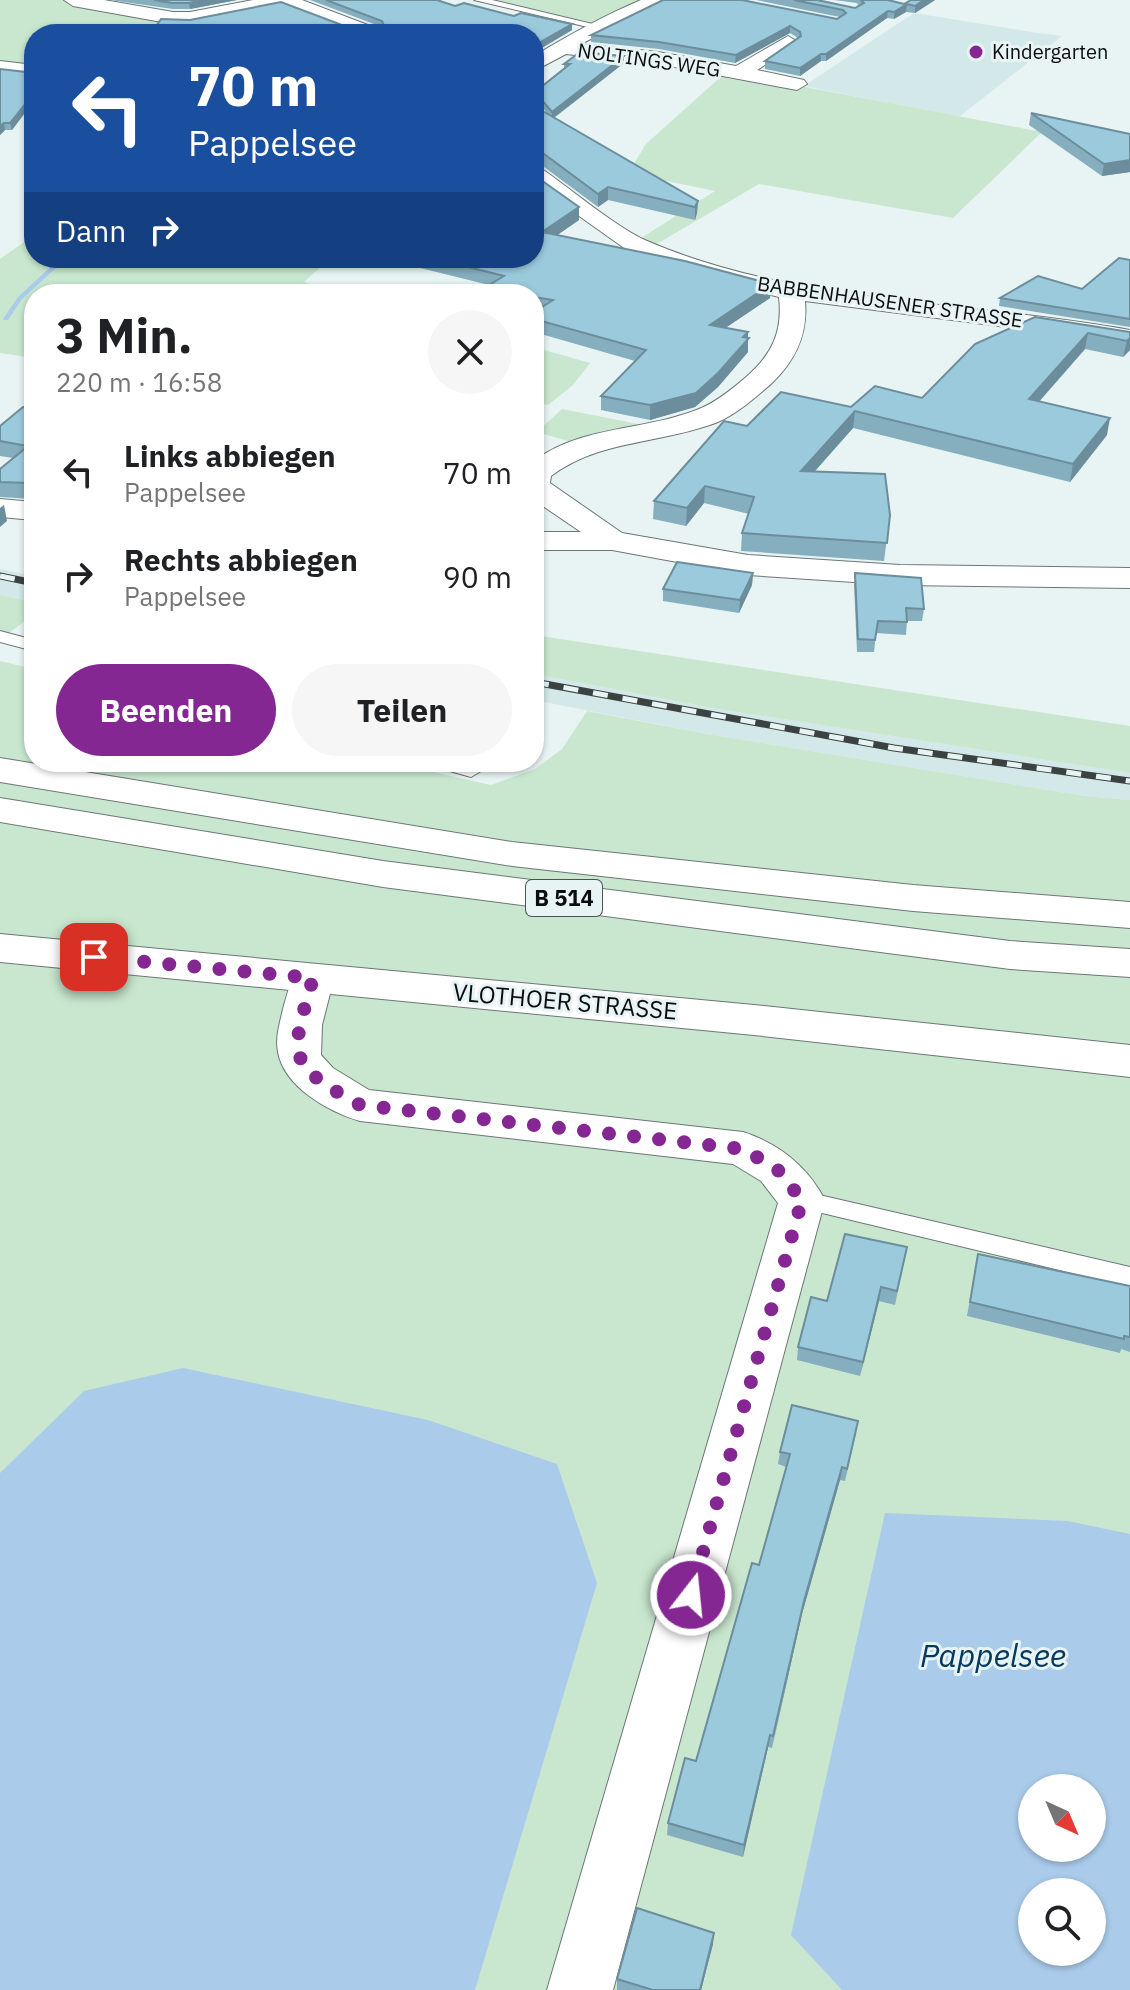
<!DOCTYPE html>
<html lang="de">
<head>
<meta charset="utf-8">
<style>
	:root { --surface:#fff; --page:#f6f6f6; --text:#202124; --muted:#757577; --accent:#842793 }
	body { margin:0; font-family:"IBM Plex Sans",sans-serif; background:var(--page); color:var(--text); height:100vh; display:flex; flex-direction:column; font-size:30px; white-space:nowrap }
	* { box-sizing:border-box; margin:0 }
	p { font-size:26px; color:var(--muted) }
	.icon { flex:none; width:44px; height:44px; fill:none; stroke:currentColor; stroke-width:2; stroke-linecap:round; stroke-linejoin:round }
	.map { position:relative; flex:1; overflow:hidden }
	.sheet { position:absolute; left:24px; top:284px; width:520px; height:488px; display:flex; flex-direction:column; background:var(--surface); border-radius:32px; box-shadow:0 2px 6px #0004 }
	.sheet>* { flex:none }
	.guide { position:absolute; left:24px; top:24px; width:520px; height:244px; border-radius:32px; box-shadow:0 2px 6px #0004; background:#1a4fa0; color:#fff; overflow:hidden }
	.needle { width:52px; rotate:136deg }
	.controls { position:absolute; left:1018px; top:1774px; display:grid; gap:16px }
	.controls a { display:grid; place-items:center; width:88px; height:88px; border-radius:50%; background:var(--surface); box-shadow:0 2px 6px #0004; font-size:40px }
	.pin { position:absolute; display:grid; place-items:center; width:68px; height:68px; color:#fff; margin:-34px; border-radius:16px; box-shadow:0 4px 12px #0006 }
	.me { position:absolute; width:88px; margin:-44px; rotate:16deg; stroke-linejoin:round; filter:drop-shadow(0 0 6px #0008) }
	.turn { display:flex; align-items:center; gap:28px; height:168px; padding:0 32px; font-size:36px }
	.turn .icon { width:104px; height:104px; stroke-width:2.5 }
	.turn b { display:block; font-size:56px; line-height:68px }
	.then { display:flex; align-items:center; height:76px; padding:0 32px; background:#0003; gap:16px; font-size:30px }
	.round { display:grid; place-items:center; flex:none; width:84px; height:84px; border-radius:42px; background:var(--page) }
	.head { display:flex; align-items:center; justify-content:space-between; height:136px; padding:0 32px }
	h1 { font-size:48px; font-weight:700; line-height:60px }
	.cta { display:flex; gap:16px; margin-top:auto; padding:16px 32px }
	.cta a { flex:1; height:92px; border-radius:48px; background:var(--accent); color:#fff; font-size:32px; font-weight:700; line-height:92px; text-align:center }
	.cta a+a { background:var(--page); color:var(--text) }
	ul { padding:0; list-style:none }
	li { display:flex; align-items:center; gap:24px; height:104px; padding:0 32px }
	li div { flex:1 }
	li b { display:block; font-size:30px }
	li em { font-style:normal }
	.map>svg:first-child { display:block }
	.built { fill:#d3e8e9 }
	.green { fill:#c9e7cf; fill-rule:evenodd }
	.water { fill:#abcbeb; fill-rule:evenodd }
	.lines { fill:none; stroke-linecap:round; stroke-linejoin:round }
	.stream { fill:#abcbeb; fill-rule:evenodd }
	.service-casing { stroke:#6c7676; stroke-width:2 }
	.minor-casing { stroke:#6c7676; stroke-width:2 }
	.secondary-casing { stroke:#6c7676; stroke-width:2 }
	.trunk-casing { stroke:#6c7676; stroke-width:2 }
	.motorway-casing { stroke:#6c7676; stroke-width:2 }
	.service { fill:#fff; fill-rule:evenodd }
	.minor { fill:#fff; fill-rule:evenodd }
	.secondary { fill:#fff; fill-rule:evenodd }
	.trunk { fill:#fff; fill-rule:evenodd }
	.motorway { fill:#fff; fill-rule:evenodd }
	.rail-casing { stroke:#3c4242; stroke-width:7 }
	.rail { stroke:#e8f4f4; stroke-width:5; stroke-dasharray:15; stroke-linecap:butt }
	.wall { fill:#85aebe }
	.shaded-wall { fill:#6c8d9b }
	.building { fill:#9bcadd; stroke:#6c8d9b; stroke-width:2 }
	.route { stroke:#842793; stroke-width:14; stroke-dasharray:0 25.2 }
	.poi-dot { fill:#842793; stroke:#e8f4f4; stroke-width:3 }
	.labels { text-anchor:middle; stroke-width:6; stroke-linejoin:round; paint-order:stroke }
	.far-poi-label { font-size:20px; fill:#090d0d; stroke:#e8f4f4; text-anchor:start }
	.far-street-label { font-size:20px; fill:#090d0d; stroke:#e8f4f4 }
	.shield { fill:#e8f4f4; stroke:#4c5252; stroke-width:2 }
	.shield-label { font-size:22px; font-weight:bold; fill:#090d0d }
	.street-label { font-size:24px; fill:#090d0d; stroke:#e8f4f4 }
	.near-water-label { font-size:32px; font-style:italic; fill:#053960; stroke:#e8f4f4 }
</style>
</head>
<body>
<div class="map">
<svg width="1130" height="1990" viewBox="0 0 1130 1990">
	<rect width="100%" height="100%" fill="#e8f4f4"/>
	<g class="built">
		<path d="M 914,13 L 1038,33 L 1062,36 L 959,117 L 804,86 Z"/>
		<path d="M 0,569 L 34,576 L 34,602 L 0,595 Z"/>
		<path d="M 534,674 L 718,709 L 1130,773 L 1130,800 L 1085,796 L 707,734 L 534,700 Z"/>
	</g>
	<g class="green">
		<path d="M 0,0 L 86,0 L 244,34 L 34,34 L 34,68 L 0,92 Z"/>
		<path d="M 489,0 L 649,0 L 595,23 Z"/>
		<path d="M 726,72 L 1042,132 L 953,218 L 759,184 L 650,248 L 638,240 L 715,191 L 628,173 L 646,144 Z"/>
		<path d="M 34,235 L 34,258 L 331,258 L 304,282 L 345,294 L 34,294 L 34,358 L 0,353 L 0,259 Z"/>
		<path d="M 534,347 L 590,363 L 573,385 L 548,405 L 534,402 Z"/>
		<path d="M 562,409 L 654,427 L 571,442 L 537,432 Z"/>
		<path d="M 0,595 L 34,602 L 34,614 L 0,640 Z"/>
		<path d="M 534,635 L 1130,726 L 1130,773 L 718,709 L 534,674 Z"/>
		<path d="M 0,661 L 34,669 L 34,762 L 388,762 L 491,785 L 535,769 L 562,749 L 587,711 L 707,734 L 1085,796 L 1130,800 L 1130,1990 L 0,1990 ZM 1032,1788 L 1092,1788 L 1092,1848 L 1032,1848 ZM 1032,1892 L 1092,1892 L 1092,1952 L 1032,1952 Z"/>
	</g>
	<g class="water">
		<path d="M 183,1368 L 428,1420 L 557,1464 L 597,1583 L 475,1990 L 0,1990 L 0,1473 L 84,1391 Z"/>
		<path d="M 885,1513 L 1068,1521 L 1130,1534 L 1130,1990 L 842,1990 L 791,1935 ZM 1092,1788 L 1092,1848 L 1032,1848 L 1032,1788 ZM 1092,1892 L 1092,1952 L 1032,1952 L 1032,1892 Z"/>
	</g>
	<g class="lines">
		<path class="stream" d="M 60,258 L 67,258 L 22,299 L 8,320 L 4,320 L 3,319 L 18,297 Z"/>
		<g class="service-casing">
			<g id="service">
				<path d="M 474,0 L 492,0 L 601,26 L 596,29 Z"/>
				<path d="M 0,631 L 34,640 L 34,651 L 0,642 Z"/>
				<path d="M 429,762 C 447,762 467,759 481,771 L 471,777 L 432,766 Z"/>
				<path d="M 802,1191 L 1130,1267 L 1130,1287 L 793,1206 L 790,1200 L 793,1194 Z"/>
			</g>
		</g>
		<g class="minor-casing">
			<g id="minor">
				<path d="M 64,0 L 104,0 L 173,12 L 190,12 L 253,0 L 302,0 L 381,30 L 384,34 L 357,34 L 282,5 L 190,24 L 173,24 L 73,6 Z"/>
				<path d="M 641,0 L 666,0 L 581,44 L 658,52 L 736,66 L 788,36 L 798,42 L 795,46 L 757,70 L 804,80 L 807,84 L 797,90 L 658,64 L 566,54 L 534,71 L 534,56 C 569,35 603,16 641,0 Z"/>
				<path d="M 0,61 L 34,65 L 34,77 L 0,73 Z"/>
				<path d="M 534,167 L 542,169 C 571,189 617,228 647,241 C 796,305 972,301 1130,330 L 1130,346 L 1076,336 L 805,301 C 808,334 796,360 772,383 C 756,397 738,413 718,422 C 662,444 600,439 551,476 L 550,483 L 622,533 L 748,555 L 900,565 L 1130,568 L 1130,588 L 900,585 L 748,575 L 612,550 L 534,550 L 534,532 L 581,532 L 534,500 L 534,461 C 582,425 645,431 699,409 C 716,402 731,390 745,378 C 772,355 783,332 779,297 L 705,278 L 627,250 L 534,184 Z"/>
				<path d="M 0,499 L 34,502 L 34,520 L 0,517 Z"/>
				<path d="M 313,964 L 328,968 L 334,978 L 322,1025 L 321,1055 L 333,1068 L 369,1090 L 743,1132 C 780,1144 807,1166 825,1200 L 613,1990 L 547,1990 L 778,1203 L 761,1181 L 733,1164 L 360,1121 C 329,1112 284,1087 278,1052 C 275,1037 280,1023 283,1009 C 287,995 290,981 298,968 Z"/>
			</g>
		</g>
		<g class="secondary-casing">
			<path id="secondary" d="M 0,934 L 754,1005 L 1130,1045 L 1130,1077 L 754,1035 L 0,962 Z"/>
		</g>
		<g class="trunk-casing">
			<path id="trunk" d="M 0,758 L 512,842 L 913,885 L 1130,902 L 1130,928 L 913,911 L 512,866 L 0,782 Z"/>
		</g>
		<g class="motorway-casing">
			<path id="motorway" d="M 0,798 L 383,861 L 1010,941 L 1130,949 L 1130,977 L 1010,969 L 383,887 L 0,822 Z"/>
		</g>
		<use href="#service" class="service"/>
		<use href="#minor" class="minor"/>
		<use href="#secondary" class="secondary"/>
		<use href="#trunk" class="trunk"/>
		<use href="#motorway" class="motorway"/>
		<g class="rail-casing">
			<g id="rail">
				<path d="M 0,576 L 34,583"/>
				<path d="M 534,682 L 894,748 L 1130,781"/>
			</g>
		</g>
		<use href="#rail" class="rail"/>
	</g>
	<g class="wall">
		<path d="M 110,0 L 237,0 L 190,9 L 173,9 Z"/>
		<path d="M 310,0 L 437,0 L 455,6 L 514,16 L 572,24 L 572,30 L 535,52 L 534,52 L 534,34 L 355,30 L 383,30 L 382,27 Z"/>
		<path d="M 756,0 L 817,0 L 855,8 L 859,6 L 857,3 L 834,0 L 888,0 L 904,4 L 911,0 L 935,0 L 915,13 L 906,12 L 894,19 L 887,18 L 826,61 L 821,61 L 800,76 L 765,69 L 765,61 L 798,38 L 790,33 L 735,63 L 659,49 L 591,42 L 591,35 L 837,19 L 840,17 Z"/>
		<path d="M 624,63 L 554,118 L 698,201 L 697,213 L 695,220 L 608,200 L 598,207 L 544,167 L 535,164 L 534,106 L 548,114 L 535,99 L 535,92 L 564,68 L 564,64 Z"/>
		<path d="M 0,69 L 34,73 L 34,110 L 27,110 L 12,130 L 5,130 L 0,135 Z"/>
		<path d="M 1031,113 L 1130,134 L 1130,172 L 1102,176 L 1029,125 Z"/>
		<path d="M 579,207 L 579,220 L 557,235 L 771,284 L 770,298 L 725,328 L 748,338 L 748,352 L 718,387 L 695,407 L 650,420 L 601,410 L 601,396 L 635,361 L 534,332 L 534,312 L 536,310 L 534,310 L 534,294 L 487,294 L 486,287 L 489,285 L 392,261 L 391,258 L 534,258 Z"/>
		<path d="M 1130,260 L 1130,327 L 999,306 L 1000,298 L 1082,289 Z"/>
		<path d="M 1035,317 L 1130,332 L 1130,350 L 1123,357 L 1085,349 L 1039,402 L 1107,435 L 1070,482 L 853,428 L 814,472 L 890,515 L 884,561 L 741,551 L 742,533 L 749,514 L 704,503 L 686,526 L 653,519 L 654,501 L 747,426 L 851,407 L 922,398 Z"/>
		<path d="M 23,407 L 32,499 L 0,497 L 0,469 L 13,458 L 0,456 L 0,426 Z"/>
		<path d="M 753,573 L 752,585 L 739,613 L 663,601 L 663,589 Z"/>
		<path d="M 855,573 L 924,609 L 922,621 L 907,621 L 906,635 L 876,633 L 874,652 L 857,652 L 854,585 Z"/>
		<path d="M 907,1247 L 895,1305 L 879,1301 L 860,1376 L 797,1360 L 798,1347 L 827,1301 Z"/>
		<path d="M 978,1254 L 1130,1291 L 1130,1352 L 1121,1349 L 1120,1353 L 967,1316 Z"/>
		<path d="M 856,1434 L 845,1481 L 840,1480 L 802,1614 L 772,1748 L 768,1747 L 743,1857 L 667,1835 L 668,1823 L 696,1761 L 759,1565 L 786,1467 L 778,1464 L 780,1452 Z"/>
		<path d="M 713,1944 L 701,1990 L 617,1990 L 617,1979 Z"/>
	</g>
	<g class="shaded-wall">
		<path d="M 203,0 L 237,0 L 190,9 L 189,3 Z"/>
		<path d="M 924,0 L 935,0 L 915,13 L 915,6 Z"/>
		<path d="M 907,4 L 906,12 L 894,19 L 894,12 Z"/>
		<path d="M 888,11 L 887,18 L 826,61 L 826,54 Z"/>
		<path d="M 572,24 L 572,30 L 535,52 L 535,45 Z"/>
		<path d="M 790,26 L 790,33 L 735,63 L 736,55 Z"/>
		<path d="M 821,54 L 821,61 L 800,76 L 800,68 Z"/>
		<path d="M 624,56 L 624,63 L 552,119 L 552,112 Z"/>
		<path d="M 26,103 L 27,110 L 12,130 L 10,123 Z"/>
		<path d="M 4,123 L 5,130 L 0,135 L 0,126 Z"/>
		<path d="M 1130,160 L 1130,172 L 1102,176 L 1104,164 Z"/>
		<path d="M 608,187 L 608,200 L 598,207 L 598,194 Z"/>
		<path d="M 698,201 L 697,213 L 695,220 L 695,207 Z"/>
		<path d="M 579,207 L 579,220 L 543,245 L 542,232 Z"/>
		<path d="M 771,284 L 770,298 L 709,339 L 710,325 Z"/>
		<path d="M 748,332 L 748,352 L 718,387 L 695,407 L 650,420 L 650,405 Z"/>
		<path d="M 1088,333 L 1085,349 L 1026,416 L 1029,399 Z"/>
		<path d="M 1130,338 L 1130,350 L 1123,357 L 1127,341 Z"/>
		<path d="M 855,411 L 853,428 L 800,488 L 801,471 Z"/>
		<path d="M 1110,418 L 1107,435 L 1070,482 L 1073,464 Z"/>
		<path d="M 34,479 L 34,497 L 32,499 L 29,483 Z"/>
		<path d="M 705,486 L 704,503 L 686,526 L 687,508 Z"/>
		<path d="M 538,495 L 538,507 L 535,529 L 534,530 L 534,518 Z"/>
		<path d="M 4,505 L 7,521 L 0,527 L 0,508 Z"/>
		<path d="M 753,573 L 752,585 L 739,613 L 740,600 Z"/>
		<path d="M 881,1287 L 879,1301 L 860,1376 L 863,1362 Z"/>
		<path d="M 842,1467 L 840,1480 L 802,1614 L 772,1748 L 804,1601 Z"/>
		<path d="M 770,1735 L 768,1747 L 743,1857 L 744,1845 Z"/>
		<path d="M 714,1933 L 713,1944 L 701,1990 L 700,1990 Z"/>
	</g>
	<g class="building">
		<path d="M 154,0 L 203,0 L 189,3 L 172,3 Z"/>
		<path d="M 326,0 L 437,0 L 455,6 L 464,3 L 514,16 L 521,13 L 572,24 L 535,45 L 534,34 L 151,34 L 161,19 L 190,20 L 281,2 L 355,30 L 386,30 L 382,21 Z"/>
		<path d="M 663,0 L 742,0 L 837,19 L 846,13 L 843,10 L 794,0 L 817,0 L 855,8 L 864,3 L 861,0 L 888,0 L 904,4 L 911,0 L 924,0 L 915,6 L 907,4 L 894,12 L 888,11 L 826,54 L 821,54 L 800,68 L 765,61 L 801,36 L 800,32 L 790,26 L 736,55 L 659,42 L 591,35 Z"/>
		<path d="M 580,52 L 624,56 L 552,112 L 535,92 L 570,64 L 564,64 Z"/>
		<path d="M 0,69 L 34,73 L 34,103 L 26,103 L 10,123 L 4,123 L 0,126 Z"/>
		<path d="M 534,106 L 698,201 L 695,207 L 608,187 L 598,194 L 544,154 L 534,152 Z"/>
		<path d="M 1031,113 L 1130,134 L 1130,160 L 1104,164 Z"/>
		<path d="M 534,175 L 579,207 L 542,232 L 685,261 L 771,284 L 710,325 L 748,332 L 743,337 L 749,338 L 718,373 L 696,393 L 650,405 L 601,396 L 646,350 L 534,319 L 534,312 L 553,300 L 534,297 L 534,294 L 521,294 L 486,287 L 504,276 L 432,258 L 534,258 Z"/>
		<path d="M 1119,258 L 1130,260 L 1130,319 L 1000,298 L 1038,276 L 1082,289 Z"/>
		<path d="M 1035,317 L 1130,332 L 1130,338 L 1127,341 L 1088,333 L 1029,399 L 1110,418 L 1073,464 L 855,411 L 801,471 L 885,474 L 890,515 L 887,543 L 742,533 L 754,497 L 705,486 L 687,508 L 654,501 L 724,421 L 747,426 L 781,392 L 851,407 L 875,386 L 922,398 L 975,344 Z"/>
		<path d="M 23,407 L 34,409 L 34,479 L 29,483 L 0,482 L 0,469 L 28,446 L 0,441 L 0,426 Z"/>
		<path d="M 534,490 L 538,495 L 534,518 Z"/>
		<path d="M 677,562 L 753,573 L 740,600 L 663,589 Z"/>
		<path d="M 855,573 L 921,578 L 924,609 L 906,608 L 907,622 L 878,621 L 875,640 L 858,639 Z"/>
		<path d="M 845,1234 L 907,1247 L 897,1291 L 881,1287 L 863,1362 L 798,1347 L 811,1297 L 827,1301 Z"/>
		<path d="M 978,1254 L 1130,1286 L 1130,1337 L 1124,1336 L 1124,1339 L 970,1302 Z"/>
		<path d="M 792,1405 L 858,1421 L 847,1469 L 842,1467 L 804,1601 L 773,1736 L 770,1735 L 744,1845 L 668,1823 L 685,1758 L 696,1761 L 752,1563 L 759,1565 L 790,1454 L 780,1452 Z"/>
		<path d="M 637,1908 L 714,1933 L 700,1990 L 653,1990 L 617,1979 Z"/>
	</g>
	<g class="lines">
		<path class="route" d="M 94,957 L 313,978 C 291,1056 283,1063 360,1105 L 743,1149 L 777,1169 L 802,1200 L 691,1595"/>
	</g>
	<circle class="poi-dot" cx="976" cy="52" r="8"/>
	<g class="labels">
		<g class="far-poi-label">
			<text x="992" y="59">Kindergarten</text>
		</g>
		<g class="far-street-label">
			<text transform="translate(649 60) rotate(8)" y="7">NOLTINGS WEG</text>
			<text transform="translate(890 302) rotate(8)" y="7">BABBENHAUSENER STRASSE</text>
		</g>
		<rect class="shield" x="526" y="880" width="76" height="36" rx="6"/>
		<g class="shield-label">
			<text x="564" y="906">B 514</text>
		</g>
		<g class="street-label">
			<text transform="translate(565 1002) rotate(5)" y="8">VLOTHOER STRASSE</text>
		</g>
		<g class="near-water-label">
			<text x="993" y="1667">Pappelsee</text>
		</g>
	</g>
</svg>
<div class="controls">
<a><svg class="needle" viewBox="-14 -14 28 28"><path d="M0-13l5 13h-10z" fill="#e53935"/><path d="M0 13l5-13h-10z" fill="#757577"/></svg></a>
<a><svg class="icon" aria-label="search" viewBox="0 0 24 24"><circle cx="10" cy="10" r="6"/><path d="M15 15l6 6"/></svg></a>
</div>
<div class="pin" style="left:94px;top:957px;background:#d93025"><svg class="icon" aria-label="arrive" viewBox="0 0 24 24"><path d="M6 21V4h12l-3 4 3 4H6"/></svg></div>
<svg class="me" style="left:691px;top:1595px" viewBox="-20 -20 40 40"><circle r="17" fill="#842793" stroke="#fff" stroke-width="3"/><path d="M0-11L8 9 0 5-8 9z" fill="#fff"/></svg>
<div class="guide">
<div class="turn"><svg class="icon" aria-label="left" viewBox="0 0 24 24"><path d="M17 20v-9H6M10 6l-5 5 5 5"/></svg><div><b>70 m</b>Pappelsee</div></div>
<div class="then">Dann<svg class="icon" aria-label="right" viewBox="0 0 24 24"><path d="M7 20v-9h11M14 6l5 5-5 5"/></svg></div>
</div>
<section class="sheet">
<div class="head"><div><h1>3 Min.</h1><p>220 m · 16:58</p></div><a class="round"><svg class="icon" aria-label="close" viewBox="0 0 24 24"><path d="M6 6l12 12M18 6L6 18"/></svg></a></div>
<ul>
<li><svg class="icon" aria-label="left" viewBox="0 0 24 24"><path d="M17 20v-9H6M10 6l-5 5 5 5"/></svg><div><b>Links abbiegen</b><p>Pappelsee</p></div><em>70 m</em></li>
<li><svg class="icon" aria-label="right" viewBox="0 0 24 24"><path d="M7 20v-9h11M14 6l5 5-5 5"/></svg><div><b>Rechts abbiegen</b><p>Pappelsee</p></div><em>90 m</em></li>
</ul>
<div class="cta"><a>Beenden</a><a>Teilen</a></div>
</section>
</div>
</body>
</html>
